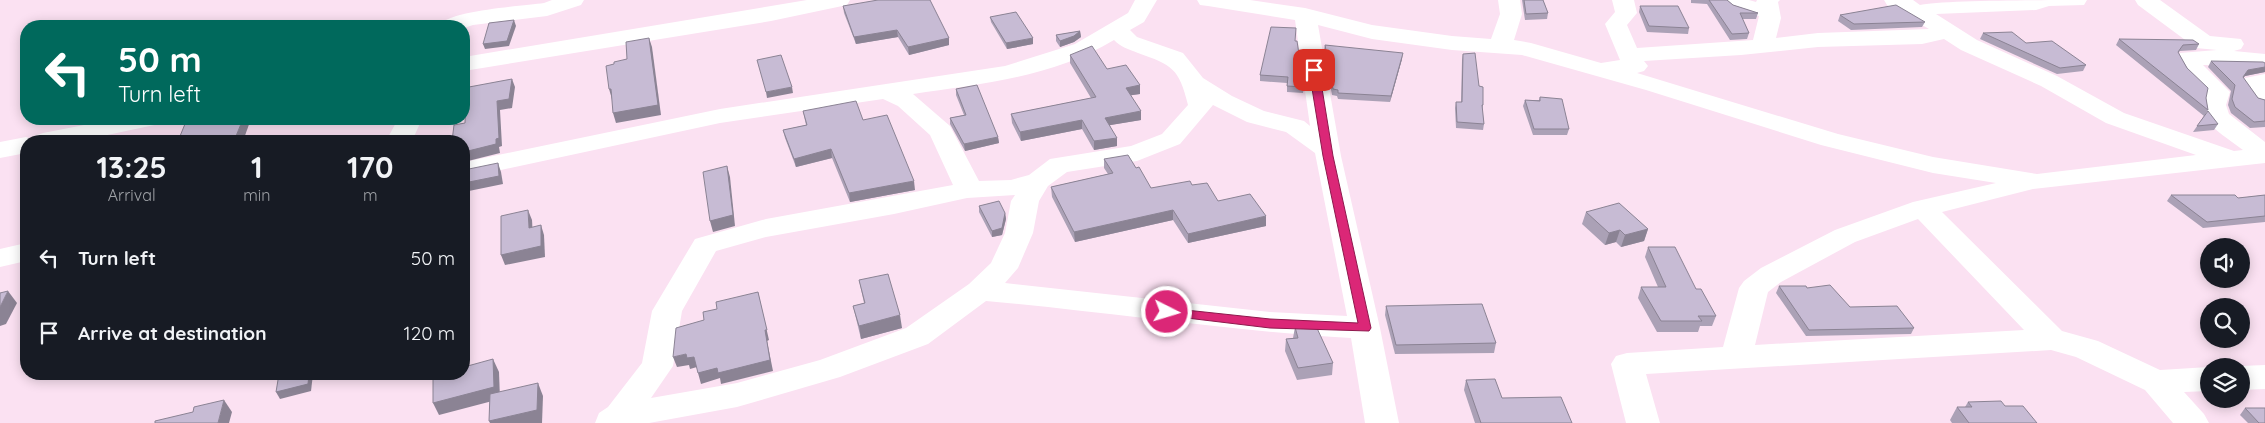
<!DOCTYPE html>
<html lang="en">
<head>
<meta charset="utf-8">
<style>
	:root { --surface:#171b24; --page:#242831; --text:#f1f3f6; --muted:#9ea1a6 }
	body { margin:0; font-family:Quicksand,sans-serif; background:var(--page); color:var(--text); height:100vh; display:flex; flex-direction:column; font-size:19px; white-space:nowrap }
	* { box-sizing:border-box; margin:0 }
	p { font-size:16px; color:var(--muted) }
	.icon { flex:none; width:28px; height:28px; fill:none; stroke:currentColor; stroke-width:2; stroke-linecap:round; stroke-linejoin:round }
	.map { position:relative; flex:1; overflow:hidden }
	.drawer { position:absolute; left:20px; top:135px; width:450px; height:245px; display:flex; flex-direction:column; background:var(--surface); border-radius:20px; box-shadow:0 2px 12px #0003 }
	.drawer>* { flex:none }
	.hud { position:absolute; left:20px; top:20px; width:450px; height:105px; border-radius:20px; box-shadow:0 2px 12px #0003; background:#00695c; color:#fff; overflow:hidden }
	.buttons { position:absolute; left:2200px; top:238px; display:grid; gap:10px }
	.buttons a { display:grid; place-items:center; width:50px; height:50px; border-radius:50%; background:var(--surface); box-shadow:0 2px 12px #0003; font-size:25px }
	.pin { position:absolute; display:grid; place-items:center; width:42px; height:42px; color:#fff; margin:-21px; border-radius:10px; box-shadow:0 2px 8px #0006 }
	.me { position:absolute; width:55px; margin:-28px; rotate:95deg; stroke-linejoin:round; filter:drop-shadow(0 0 4px #0008) }
	.turn { display:flex; align-items:center; gap:18px; height:105px; padding:0 15px; font-size:22px }
	.turn .icon { width:65px; height:65px; stroke-width:2.5 }
	.turn b { display:block; font-size:35px; line-height:42px }
	.eta { display:flex; justify-content:space-evenly; align-items:center; height:85px; text-align:center }
	.eta b { font-size:30px; font-weight:700; line-height:35px }
	ul { padding:0; list-style:none }
	li { display:flex; align-items:center; gap:15px; height:75px; padding:0 15px }
	li div { flex:1 }
	li b { display:block; font-size:19px }
	li em { font-style:normal }
	.map>svg:first-child { display:block }
	.lines { fill:none; stroke-linecap:round; stroke-linejoin:round }
	.minor { fill:#fff; fill-rule:evenodd }
	.wall { fill:#aba1b6 }
	.shaded-wall { fill:#8b8394 }
	.building { fill:#c7bbd4; stroke:#8b8394 }
	.route { fill:#db2777; stroke:#8e194d }
</style>
</head>
<body>
<div class="map">
<svg width="2265" height="423" viewBox="0 0 2265 423">
	<rect width="100%" height="100%" fill="#fbe1f2"/>
	<g class="lines">
		<g class="minor">
			<path d="M 552,0 L 584,0 L 581,5 L 547,16 L 473,25 L 464,28 L 464,26 L 438,26 C 449,10 523,6 544,3 Z"/>
			<path d="M 807,0 L 850,0 L 847,5 L 771,21 L 464,71 L 464,57 Z"/>
			<path d="M 1135,0 L 1157,0 L 1144,22 L 1130,30 L 1137,37 L 1183,53 L 1203,78 L 1232,96 L 1264,111 L 1304,121 L 1310,126 L 1295,20 L 1208,6 L 1200,5 L 1197,0 L 1250,0 L 1305,8 L 1372,25 L 1452,36 L 1491,39 L 1500,14 L 1498,0 L 1520,0 L 1522,14 L 1514,40 L 1531,43 L 1601,63 L 1620,60 L 1605,24 L 1615,12 L 1612,0 L 1634,0 L 1637,13 L 1627,25 L 1637,48 L 1753,40 L 1759,16 C 1746,13 1728,11 1720,0 L 1749,0 L 1756,2 L 1757,0 L 1780,0 L 1778,2 L 1781,18 L 1776,38 L 1818,33 L 1929,29 L 1887,5 L 1884,0 L 1913,0 L 1920,5 C 1938,0 2059,0 2087,0 L 2084,5 L 2049,6 L 2036,10 L 1936,14 L 1977,40 L 2057,76 L 2124,113 L 2234,151 L 2243,150 C 2222,133 2196,123 2206,93 L 2185,73 L 2176,58 L 2180,53 L 2217,50 L 2196,48 L 2138,5 L 2135,0 L 2160,0 L 2210,36 L 2241,39 L 2244,44 L 2241,49 L 2234,51 L 2265,54 L 2265,64 L 2259,66 L 2203,65 L 2230,92 L 2226,105 L 2229,114 L 2265,142 L 2265,163 L 2033,189 L 1942,212 L 2062,331 L 2098,341 L 2160,370 L 2209,367 L 2209,391 L 2184,392 L 2204,414 L 2209,423 L 2173,423 L 2145,390 L 2076,357 L 2051,350 L 1646,374 L 1660,423 L 1626,423 L 1611,364 L 1616,356 L 1627,353 L 1723,347 L 1739,288 L 1744,281 L 1761,268 L 1835,230 L 1913,202 L 1996,183 L 1933,173 L 1821,145 L 1646,90 L 1522,55 L 1452,50 L 1372,39 L 1318,25 L 1341,156 L 1380,328 L 1399,423 L 1365,423 L 1351,338 C 1229,331 1108,312 986,301 L 928,344 L 840,377 L 737,407 L 649,423 L 595,423 L 599,413 L 608,407 L 642,363 L 652,311 L 695,239 L 766,219 L 953,185 L 930,135 L 898,106 L 883,99 L 720,123 L 464,178 L 464,162 L 720,109 L 1005,66 L 1075,44 L 1128,13 ZM 1944,39 L 1961,50 L 2041,86 L 2106,123 L 2196,155 L 2037,174 L 1933,157 L 1838,134 L 1637,73 L 1644,71 L 1648,66 L 1644,61 L 1741,55 L 1818,47 L 1922,44 ZM 1114,40 C 1121,47 1128,49 1138,53 C 1172,65 1179,68 1188,105 L 1162,134 L 1131,146 L 1050,159 L 1029,175 L 1011,180 L 979,181 L 950,126 L 913,94 C 981,84 1054,77 1114,40 ZM 1213,105 L 1247,122 L 1286,132 L 1315,153 L 1347,316 L 1270,312 L 1005,283 L 1018,268 L 1033,233 L 1039,201 L 1048,186 L 1067,172 L 1137,161 L 1180,144 ZM 1015,195 L 1011,201 L 1005,233 L 991,263 L 969,284 L 906,328 L 820,360 L 737,383 L 651,398 L 673,366 L 682,311 L 716,251 L 766,237 L 894,214 L 967,198 ZM 1918,219 L 2024,330 L 1755,345 L 1768,292 L 1781,282 L 1855,242 Z"/>
			<path d="M 2265,74 L 2265,105 L 2256,103 L 2241,83 L 2245,78 Z"/>
			<path d="M 115,119 L 162,119 L 159,124 L 79,141 L 26,141 L 26,153 L 0,158 L 0,142 L 26,137 L 32,139 L 34,136 L 43,133 Z"/>
			<path d="M 398,119 L 422,119 L 412,141 L 386,141 Z"/>
			<path d="M 26,243 L 26,261 L 0,267 L 0,249 Z"/>
			<path d="M 2265,365 L 2265,389 L 2241,390 L 2241,366 Z"/>
		</g>
	</g>
	<g class="wall">
		<path d="M 1522,0 L 1543,0 L 1548,13 L 1547,19 L 1525,20 Z"/>
		<path d="M 1691,0 L 1727,0 L 1733,5 L 1758,13 L 1756,19 L 1742,19 L 1749,33 L 1747,39 L 1730,40 L 1707,4 L 1691,3 Z"/>
		<path d="M 843,6 L 949,38 L 949,45 L 909,55 L 898,37 L 856,44 L 844,13 Z"/>
		<path d="M 1640,6 L 1689,28 L 1688,34 L 1647,32 L 1639,12 Z"/>
		<path d="M 1840,15 L 1925,22 L 1922,27 L 1851,30 L 1838,21 Z"/>
		<path d="M 990,17 L 1033,44 L 1007,49 L 991,22 Z"/>
		<path d="M 1080,31 L 1081,37 L 1074,42 L 1060,47 L 1056,41 L 1056,35 Z"/>
		<path d="M 1983,33 L 2026,43 L 2086,65 L 2083,71 L 2057,74 L 1980,39 Z"/>
		<path d="M 2119,39 L 2199,44 L 2196,50 L 2180,51 L 2178,53 L 2206,98 L 2208,110 L 2205,115 L 2218,124 L 2214,130 L 2193,132 L 2204,116 L 2116,45 Z"/>
		<path d="M 1295,41 L 1304,87 L 1303,93 L 1287,92 L 1287,83 L 1260,81 L 1260,75 Z"/>
		<path d="M 1325,45 L 1402,59 L 1390,102 L 1338,99 L 1337,96 L 1332,95 L 1324,50 Z"/>
		<path d="M 1463,54 L 1479,86 L 1483,105 L 1482,110 L 1484,124 L 1483,130 L 1456,128 L 1455,108 L 1456,102 L 1461,102 L 1462,60 Z"/>
		<path d="M 1070,55 L 1107,69 L 1140,85 L 1140,94 L 1131,95 L 1141,120 L 1110,125 L 1117,146 L 1094,150 L 1082,129 L 1021,141 L 1012,123 L 1011,114 L 1091,98 L 1070,63 Z"/>
		<path d="M 2211,61 L 2265,63 L 2265,72 L 2245,76 L 2243,78 L 2258,98 L 2265,100 L 2265,127 L 2250,128 L 2231,113 L 2228,105 L 2231,91 L 2208,67 Z"/>
		<path d="M 956,89 L 998,137 L 999,143 L 965,151 L 950,124 L 950,118 L 964,115 L 956,95 Z"/>
		<path d="M 1540,97 L 1569,129 L 1567,135 L 1533,135 L 1523,106 L 1525,100 L 1539,100 Z"/>
		<path d="M 803,111 L 863,120 L 915,190 L 850,202 L 832,158 L 796,167 L 785,138 L 783,130 L 806,125 Z"/>
		<path d="M 1104,159 L 1136,168 L 1151,188 L 1192,185 L 1218,201 L 1266,226 L 1188,243 L 1173,220 L 1075,242 L 1052,197 L 1051,187 L 1108,174 L 1104,168 Z"/>
		<path d="M 2171,195 L 2238,198 L 2265,195 L 2265,222 L 2203,228 L 2167,201 Z"/>
		<path d="M 979,206 L 1005,213 L 1006,219 L 1002,235 L 992,237 L 979,212 Z"/>
		<path d="M 1586,212 L 1648,229 L 1644,241 L 1621,247 L 1616,242 L 1605,245 L 1582,224 Z"/>
		<path d="M 1648,247 L 1696,289 L 1716,316 L 1712,326 L 1700,326 L 1698,332 L 1657,332 L 1638,298 L 1641,287 L 1658,287 L 1645,257 Z"/>
		<path d="M 859,280 L 902,328 L 861,339 L 853,306 L 864,303 Z"/>
		<path d="M 1779,286 L 1807,288 L 1850,307 L 1914,328 L 1911,334 L 1806,336 L 1776,293 Z"/>
		<path d="M 1386,306 L 1496,343 L 1494,353 L 1395,354 L 1385,315 Z"/>
		<path d="M 1295,327 L 1333,363 L 1332,375 L 1297,380 L 1285,351 L 1286,339 L 1293,338 Z"/>
		<path d="M 1466,380 L 1502,398 L 1572,423 L 1475,423 L 1464,390 Z"/>
		<path d="M 1968,402 L 2005,406 L 2037,423 L 1952,423 L 1950,420 L 1957,407 L 1965,407 Z"/>
		<path d="M 2245,408 L 2265,423 L 2248,423 L 2240,415 Z"/>
	</g>
	<g class="shaded-wall">
		<path d="M 514,20 L 516,26 L 509,46 L 485,49 L 483,44 Z"/>
		<path d="M 897,30 L 898,37 L 856,44 L 854,37 Z"/>
		<path d="M 1080,31 L 1081,37 L 1074,42 L 1060,47 L 1060,41 Z"/>
		<path d="M 649,38 L 652,47 L 661,115 L 616,123 L 613,113 Z"/>
		<path d="M 949,38 L 949,45 L 909,55 L 908,47 Z"/>
		<path d="M 1033,38 L 1033,44 L 1007,49 L 1006,43 Z"/>
		<path d="M 1403,53 L 1402,59 L 1390,102 L 1391,96 Z"/>
		<path d="M 2265,67 L 2265,72 L 2245,76 L 2239,83 L 2248,70 Z"/>
		<path d="M 512,79 L 515,87 L 512,108 L 500,110 L 502,146 L 499,147 L 500,153 L 464,162 L 464,152 L 496,139 L 497,101 Z"/>
		<path d="M 1140,85 L 1140,94 L 1126,96 L 1126,88 Z"/>
		<path d="M 792,87 L 793,93 L 767,98 L 766,92 Z"/>
		<path d="M 609,89 L 611,89 L 614,98 L 612,99 Z"/>
		<path d="M 1141,111 L 1141,120 L 1105,126 L 1105,118 Z"/>
		<path d="M 243,119 L 251,119 L 243,141 L 234,141 Z"/>
		<path d="M 1082,120 L 1082,129 L 1021,141 L 1020,132 Z"/>
		<path d="M 998,137 L 999,143 L 965,151 L 964,144 Z"/>
		<path d="M 1117,138 L 1117,146 L 1094,150 L 1094,141 Z"/>
		<path d="M 831,149 L 832,158 L 796,167 L 794,159 Z"/>
		<path d="M 498,163 L 501,172 L 503,184 L 464,192 L 464,183 Z"/>
		<path d="M 727,166 L 730,177 L 735,226 L 713,232 L 710,221 Z"/>
		<path d="M 914,181 L 915,190 L 850,202 L 849,193 Z"/>
		<path d="M 528,210 L 532,220 L 533,238 L 529,228 Z"/>
		<path d="M 1173,210 L 1173,220 L 1075,242 L 1074,232 Z"/>
		<path d="M 1005,213 L 1006,219 L 1002,235 L 992,237 L 992,231 Z"/>
		<path d="M 1266,216 L 1266,226 L 1188,243 L 1188,234 Z"/>
		<path d="M 541,225 L 544,235 L 545,257 L 505,265 L 501,255 Z"/>
		<path d="M 1648,229 L 1644,241 L 1621,247 L 1625,235 Z"/>
		<path d="M 1620,230 L 1616,242 L 1605,245 L 1609,233 Z"/>
		<path d="M 8,291 L 17,303 L 6,324 L 0,326 L 0,307 Z"/>
		<path d="M 758,292 L 769,340 L 767,341 L 773,371 L 721,384 L 720,378 L 701,384 L 698,373 Z"/>
		<path d="M 900,315 L 902,328 L 861,339 L 859,326 Z"/>
		<path d="M 686,354 L 694,357 L 697,367 L 690,369 L 689,365 L 677,367 L 673,357 Z"/>
		<path d="M 493,359 L 499,372 L 500,399 L 439,415 L 433,403 Z"/>
		<path d="M 309,374 L 313,374 L 311,391 L 280,399 L 276,392 Z"/>
		<path d="M 538,383 L 543,396 L 542,423 L 490,423 L 489,421 Z"/>
		<path d="M 224,400 L 232,412 L 229,423 L 218,423 Z"/>
	</g>
	<g class="building">
		<path d="M 878,0 L 930,0 L 949,38 L 908,47 L 897,30 L 854,37 L 843,6 Z"/>
		<path d="M 1524,0 L 1543,0 L 1548,13 L 1526,14 Z"/>
		<path d="M 1709,0 L 1727,0 L 1733,5 L 1758,13 L 1740,13 L 1749,33 L 1732,34 Z"/>
		<path d="M 1896,5 L 1925,22 L 1854,24 L 1840,15 Z"/>
		<path d="M 1640,6 L 1678,6 L 1689,28 L 1649,26 Z"/>
		<path d="M 1016,12 L 1033,38 L 1006,43 L 990,17 Z"/>
		<path d="M 514,20 L 507,41 L 483,44 L 489,23 Z"/>
		<path d="M 1271,27 L 1296,28 L 1295,41 L 1297,41 L 1304,87 L 1287,86 L 1288,77 L 1260,75 Z"/>
		<path d="M 1080,31 L 1074,36 L 1060,41 L 1056,35 Z"/>
		<path d="M 2012,32 L 2026,43 L 2052,41 L 2086,65 L 2060,68 L 1983,33 Z"/>
		<path d="M 649,38 L 658,105 L 613,113 L 611,89 L 609,89 L 606,66 L 614,64 L 614,62 L 627,59 L 626,42 Z"/>
		<path d="M 2119,39 L 2193,40 L 2199,44 L 2183,45 L 2178,52 L 2187,68 L 2208,88 L 2206,98 L 2208,110 Z"/>
		<path d="M 1325,45 L 1403,53 L 1391,96 L 1338,93 L 1338,90 L 1333,89 Z"/>
		<path d="M 1092,46 L 1107,69 L 1126,65 L 1140,85 L 1126,88 L 1141,111 L 1105,118 L 1117,138 L 1094,141 L 1082,120 L 1020,132 L 1011,114 L 1096,97 L 1070,55 Z"/>
		<path d="M 1475,53 L 1479,86 L 1483,87 L 1483,105 L 1482,105 L 1484,124 L 1457,122 L 1456,102 L 1462,102 L 1463,54 Z"/>
		<path d="M 781,55 L 792,87 L 766,92 L 757,60 Z"/>
		<path d="M 2211,61 L 2263,62 L 2265,63 L 2265,67 L 2248,70 L 2243,77 L 2258,98 L 2265,100 L 2265,121 L 2254,122 L 2235,107 L 2232,99 L 2235,85 Z"/>
		<path d="M 512,79 L 509,99 L 497,101 L 499,138 L 496,139 L 496,144 L 464,152 L 464,141 L 452,141 L 454,125 L 465,123 L 466,97 L 469,96 L 469,87 Z"/>
		<path d="M 977,85 L 998,137 L 964,144 L 950,118 L 966,115 L 956,89 Z"/>
		<path d="M 1540,97 L 1562,99 L 1569,129 L 1534,129 L 1525,100 L 1540,101 Z"/>
		<path d="M 856,101 L 863,120 L 887,115 L 914,181 L 849,193 L 831,149 L 794,159 L 783,130 L 807,125 L 803,111 Z"/>
		<path d="M 2208,111 L 2218,124 L 2197,126 Z"/>
		<path d="M 215,119 L 243,119 L 234,141 L 178,141 L 185,124 Z"/>
		<path d="M 1128,155 L 1136,168 L 1139,167 L 1151,188 L 1190,181 L 1192,185 L 1207,183 L 1218,201 L 1250,194 L 1266,216 L 1188,234 L 1173,210 L 1074,232 L 1051,187 L 1113,173 L 1104,159 Z"/>
		<path d="M 498,163 L 499,176 L 464,183 L 464,170 Z"/>
		<path d="M 727,166 L 733,215 L 710,221 L 703,172 Z"/>
		<path d="M 2171,195 L 2235,195 L 2238,198 L 2265,195 L 2265,216 L 2207,222 Z"/>
		<path d="M 999,201 L 1005,213 L 1002,228 L 992,231 L 979,206 Z"/>
		<path d="M 1619,203 L 1648,229 L 1625,235 L 1620,230 L 1609,233 L 1586,212 Z"/>
		<path d="M 528,210 L 529,228 L 541,225 L 541,246 L 501,255 L 501,216 Z"/>
		<path d="M 1648,247 L 1675,247 L 1696,289 L 1701,289 L 1716,316 L 1698,316 L 1702,321 L 1661,321 L 1641,287 L 1666,287 Z"/>
		<path d="M 888,274 L 900,315 L 859,326 L 853,306 L 865,303 L 859,280 Z"/>
		<path d="M 1830,285 L 1850,307 L 1897,306 L 1914,328 L 1809,330 L 1779,286 L 1806,286 L 1807,288 Z"/>
		<path d="M 8,291 L 0,307 L 0,293 Z"/>
		<path d="M 758,292 L 767,330 L 765,330 L 770,360 L 718,373 L 717,368 L 698,373 L 694,357 L 687,358 L 686,354 L 673,357 L 676,328 L 704,320 L 703,312 L 717,309 L 716,302 Z"/>
		<path d="M 1482,304 L 1496,343 L 1396,345 L 1386,306 Z"/>
		<path d="M 1316,326 L 1333,363 L 1298,368 L 1286,339 L 1298,338 L 1295,327 Z"/>
		<path d="M 493,359 L 494,387 L 433,403 L 433,375 L 436,374 L 464,374 L 464,367 Z"/>
		<path d="M 279,374 L 309,374 L 308,384 L 276,392 Z"/>
		<path d="M 1495,379 L 1502,398 L 1561,397 L 1572,423 L 1481,423 L 1466,380 Z"/>
		<path d="M 538,383 L 537,410 L 489,421 L 490,394 Z"/>
		<path d="M 224,400 L 218,423 L 155,423 L 155,421 L 193,412 L 194,407 Z"/>
		<path d="M 2001,401 L 2005,406 L 2023,406 L 2037,423 L 1969,423 L 1957,407 L 1972,407 L 1968,402 Z"/>
		<path d="M 2245,408 L 2265,408 L 2265,423 L 2259,423 Z"/>
	</g>
	<path class="route" d="M 1314,67 L 1319,70 L 1333,156 L 1371,328 L 1369,331 L 1270,328 L 1162,315 L 1161,312 L 1162,309 L 1167,308 L 1270,319 L 1358,323 L 1323,156 L 1309,70 Z"/>
</svg>
<div class="buttons">
<a><svg class="icon" aria-label="sound" viewBox="0 0 24 24"><path d="M4 9h4l5-4v14l-5-4H4zM17 9q2 3 0 6"/></svg></a>
<a><svg class="icon" aria-label="search" viewBox="0 0 24 24"><circle cx="10" cy="10" r="6"/><path d="M15 15l6 6"/></svg></a>
<a><svg class="icon" aria-label="layers" viewBox="0 0 24 24"><path d="M12 4l9 5-9 5-9-5zM3 14l9 5 9-5"/></svg></a>
</div>
<div class="pin" style="left:1314px;top:70px;background:#d93025"><svg class="icon" aria-label="arrive" viewBox="0 0 24 24"><path d="M6 21V4h12l-3 4 3 4H6"/></svg></div>
<svg class="me" style="left:1167px;top:312px" viewBox="-20 -20 40 40"><circle r="17" fill="#db2777" stroke="#fff" stroke-width="3"/><path d="M0-11L8 9 0 5-8 9z" fill="#fff"/></svg>
<div class="hud">
<div class="turn"><svg class="icon" aria-label="left" viewBox="0 0 24 24"><path d="M17 20v-9H6M10 6l-5 5 5 5"/></svg><div><b>50 m</b>Turn left</div></div>
</div>
<section class="drawer">
<div class="eta">
<div><b>13:25</b><p>Arrival</p></div>
<div><b>1</b><p>min</p></div>
<div><b>170</b><p>m</p></div>
</div>
<ul>
<li><svg class="icon" aria-label="left" viewBox="0 0 24 24"><path d="M17 20v-9H6M10 6l-5 5 5 5"/></svg><div><b>Turn left</b></div><em>50 m</em></li>
<li><svg class="icon" aria-label="arrive" viewBox="0 0 24 24"><path d="M6 21V4h12l-3 4 3 4H6"/></svg><div><b>Arrive at destination</b></div><em>120 m</em></li>
</ul>
</section>
</div>
</body>
</html>
